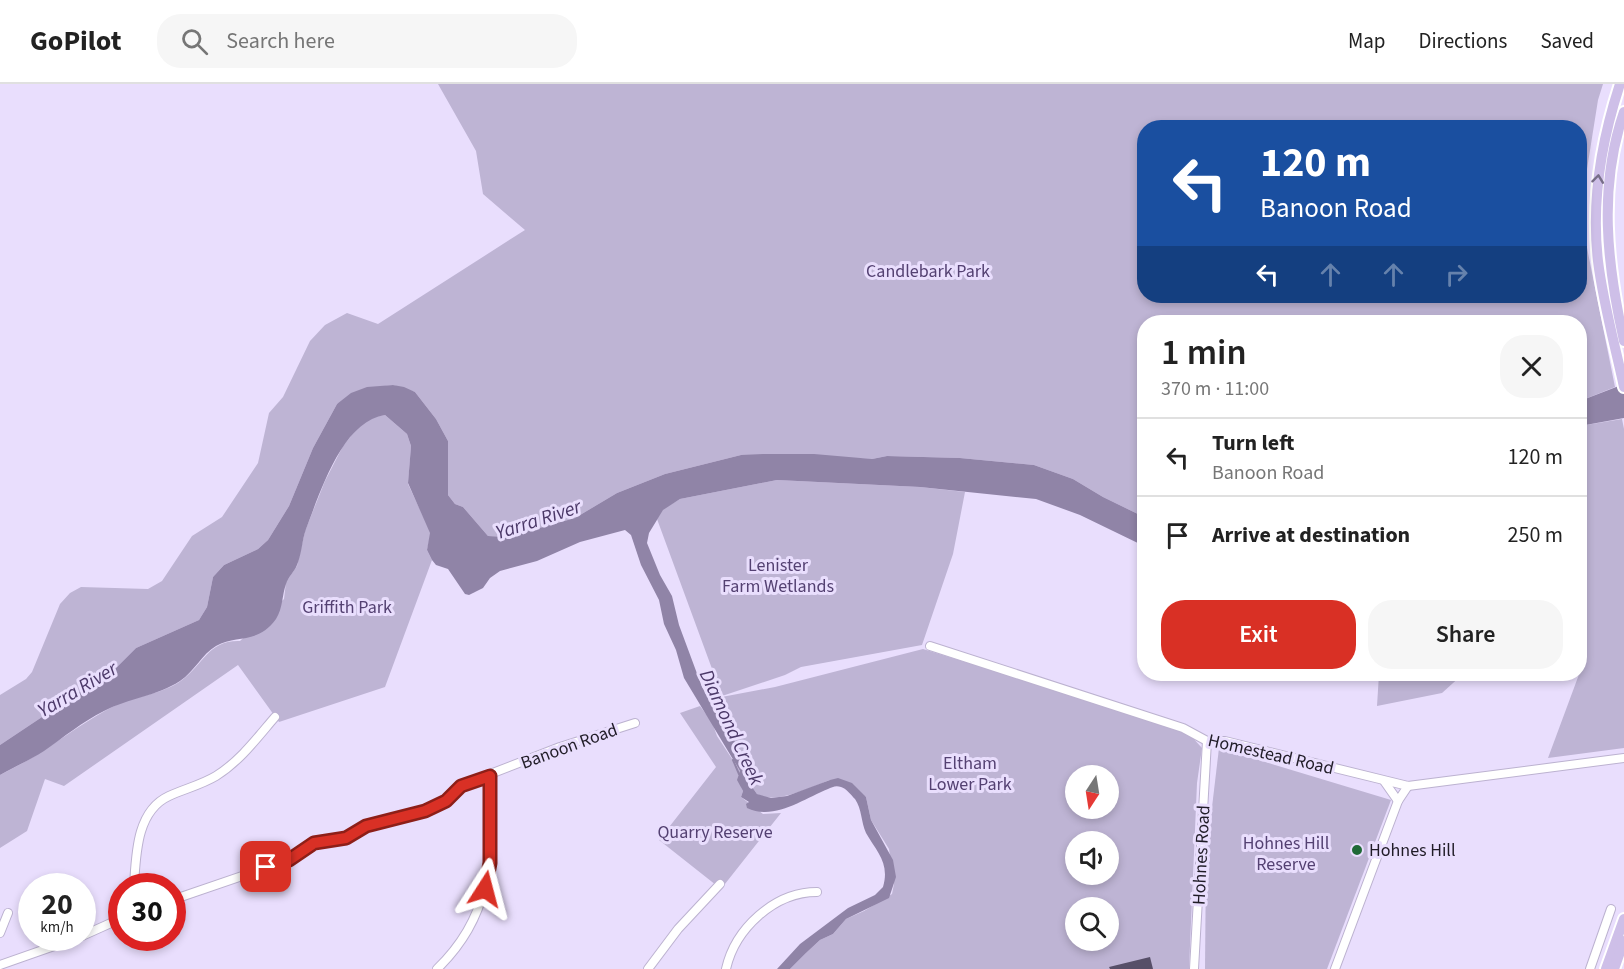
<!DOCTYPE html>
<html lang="en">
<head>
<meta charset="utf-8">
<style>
	:root { --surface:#fff; --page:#f6f6f6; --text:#222; --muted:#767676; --line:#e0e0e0; --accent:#d93025 }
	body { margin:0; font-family:"Source Sans 3",sans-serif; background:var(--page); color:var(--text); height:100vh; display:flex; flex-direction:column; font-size:22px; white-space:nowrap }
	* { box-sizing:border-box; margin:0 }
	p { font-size:20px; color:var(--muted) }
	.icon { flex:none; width:33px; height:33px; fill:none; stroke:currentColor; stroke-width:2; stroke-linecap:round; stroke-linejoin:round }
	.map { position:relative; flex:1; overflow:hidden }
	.drawer { position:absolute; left:1137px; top:231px; width:450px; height:366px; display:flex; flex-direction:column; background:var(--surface); border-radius:24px; box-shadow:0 3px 9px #0003 }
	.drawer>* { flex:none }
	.guide { position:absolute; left:1137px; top:36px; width:450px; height:183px; border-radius:24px; box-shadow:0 3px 9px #0003; background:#1a4fa0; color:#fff; overflow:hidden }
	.needle { width:39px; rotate:192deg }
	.fabs { position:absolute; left:1065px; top:681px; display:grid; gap:12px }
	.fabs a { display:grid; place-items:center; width:54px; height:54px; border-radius:50%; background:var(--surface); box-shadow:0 3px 9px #0003; font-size:30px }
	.speed { position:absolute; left:18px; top:789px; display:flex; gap:12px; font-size:30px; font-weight:700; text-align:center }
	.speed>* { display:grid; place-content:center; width:78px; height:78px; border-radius:50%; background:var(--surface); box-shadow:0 3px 9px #0003; line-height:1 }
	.speed small { font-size:15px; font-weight:400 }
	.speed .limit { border:9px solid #d22; background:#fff; color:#111 }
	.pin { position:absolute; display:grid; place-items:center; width:51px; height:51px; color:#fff; margin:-26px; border-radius:12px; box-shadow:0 3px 9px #0006 }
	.me { position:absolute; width:66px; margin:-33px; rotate:9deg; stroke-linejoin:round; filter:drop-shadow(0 0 4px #0008) }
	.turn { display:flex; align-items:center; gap:21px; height:126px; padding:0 24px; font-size:27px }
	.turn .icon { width:78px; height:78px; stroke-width:2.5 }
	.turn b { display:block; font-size:42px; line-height:51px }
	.lanes { display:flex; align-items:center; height:57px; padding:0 24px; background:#0003; justify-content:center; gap:30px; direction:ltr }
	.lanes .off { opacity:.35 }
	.round { display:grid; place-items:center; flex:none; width:63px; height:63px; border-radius:24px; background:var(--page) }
	.overview { display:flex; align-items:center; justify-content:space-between; height:102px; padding:0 24px }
	h1 { font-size:36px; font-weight:600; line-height:45px }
	.button { display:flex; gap:12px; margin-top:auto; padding:12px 24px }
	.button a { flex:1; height:69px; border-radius:24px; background:var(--accent); color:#fff; font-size:24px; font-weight:600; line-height:69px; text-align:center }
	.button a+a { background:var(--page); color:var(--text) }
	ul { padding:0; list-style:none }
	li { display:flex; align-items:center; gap:18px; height:78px; padding:0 24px; border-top:2px solid var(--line) }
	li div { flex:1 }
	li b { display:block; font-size:22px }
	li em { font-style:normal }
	header { display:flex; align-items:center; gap:36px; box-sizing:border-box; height:84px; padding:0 30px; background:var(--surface); border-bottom:2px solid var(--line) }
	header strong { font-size:28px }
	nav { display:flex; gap:33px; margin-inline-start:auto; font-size:21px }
	.search { width:420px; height:54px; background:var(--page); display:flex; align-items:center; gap:15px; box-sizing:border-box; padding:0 21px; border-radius:24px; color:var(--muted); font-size:22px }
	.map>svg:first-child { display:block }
	.green { fill:#beb4d4; fill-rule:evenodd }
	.water { fill:#9084a7 }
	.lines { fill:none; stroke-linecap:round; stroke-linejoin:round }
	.stream { stroke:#9084a7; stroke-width:2 }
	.building { fill:#574f68 }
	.minor-casing { stroke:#bcb2d0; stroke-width:10 }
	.major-casing { stroke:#fff; stroke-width:14 }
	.minor { stroke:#fff; stroke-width:8 }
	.major { stroke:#cebfe8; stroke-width:10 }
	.oneway { stroke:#776e88 }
	.route-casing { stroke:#8d1f18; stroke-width:15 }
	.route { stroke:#d93025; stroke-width:10 }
	.poi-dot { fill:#1f6937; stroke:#e9defd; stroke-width:2 }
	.labels { text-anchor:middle; stroke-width:6; stroke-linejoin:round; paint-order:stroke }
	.park-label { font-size:18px; fill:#544172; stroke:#e9defd }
	.street-label { font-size:18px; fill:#201c27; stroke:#e9defd }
	.poi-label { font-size:18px; fill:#201c27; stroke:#e9defd; text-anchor:start }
	.water-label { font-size:20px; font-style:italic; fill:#4b3868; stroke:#e9defd }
</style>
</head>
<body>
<header>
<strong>GoPilot</strong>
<div class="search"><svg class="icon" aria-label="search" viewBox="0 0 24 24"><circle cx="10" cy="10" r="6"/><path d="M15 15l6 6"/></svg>Search here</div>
<nav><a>Map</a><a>Directions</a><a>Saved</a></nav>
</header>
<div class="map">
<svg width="1624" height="885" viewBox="0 0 1624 885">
	<rect width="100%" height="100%" fill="#e9defd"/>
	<g class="green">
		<path d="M 438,0 L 1603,0 L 1598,16 L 1580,129 L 1615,303 L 1580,317 L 1580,238 L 1144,238 L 1144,433 L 1103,413 L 1073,395 L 1034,381 L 960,374 L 887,372 L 872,375 L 741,371 L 665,390 L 617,409 L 575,434 L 507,453 L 488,452 L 463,423 L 455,420 L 448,411 L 448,357 L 436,335 L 415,308 L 393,301 L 385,302 L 337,320 L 313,364 L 289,422 L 268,456 L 258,465 L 224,481 L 213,493 L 207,523 L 199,536 L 136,564 L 117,583 L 0,661 L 0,611 L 26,595 L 32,588 L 60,520 L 70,509 L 81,503 L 148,505 L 162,497 L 192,452 L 222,433 L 258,379 L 269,329 L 283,313 L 310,257 L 325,241 L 347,229 L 378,240 L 525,146 L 483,110 L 476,67 ZM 1144,44 L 1580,44 L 1580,212 L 1144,212 Z"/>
		<path d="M 385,331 L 407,350 L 411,362 L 408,400 L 431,449 L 427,466 L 432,476 L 385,603 L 279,638 L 238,581 L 64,702 L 45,695 L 27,747 L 0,764 L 0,691 C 15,683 30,676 44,666 C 67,651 89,635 114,622 C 136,611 162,611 182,596 C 204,580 208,556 240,557 L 284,515 L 286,498 L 297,482 L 305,447 L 325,397 L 343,362 L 360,341 L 372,333 Z"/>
		<path d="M 1622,335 L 1624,345 L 1624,664 L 1548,674 L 1581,585 L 1580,342 Z"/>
		<path d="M 777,396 L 920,403 L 965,408 L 953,470 L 922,561 L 801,583 L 785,591 L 722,612 L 657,435 L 663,425 L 680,415 Z"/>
		<path d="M 923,565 L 1163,639 L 1191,652 L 1202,664 L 1197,699 L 1189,885 L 790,885 L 806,869 L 820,856 L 833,850 L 846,835 L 864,827 L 892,810 L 894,800 L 889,765 L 871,736 L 866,713 L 830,696 C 811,703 776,721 757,710 L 750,700 L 733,657 L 715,626 L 711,615 L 775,603 ZM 1076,692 L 1108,692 L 1108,724 L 1076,724 ZM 1076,758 L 1108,758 L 1108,790 L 1076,790 ZM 1076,824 L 1108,824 L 1108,856 L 1076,856 Z"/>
		<path d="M 1379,590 L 1463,590 L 1442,609 L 1377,622 Z"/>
		<path d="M 700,622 L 712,638 L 717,652 L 740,687 L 741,703 L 743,707 L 741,713 L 763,730 L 781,729 L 721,805 L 659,756 L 716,683 L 680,629 Z"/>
		<path d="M 1219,664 L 1391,716 L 1327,885 L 1205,885 L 1206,774 Z"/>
	</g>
	<g class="water">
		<path d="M 1624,300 L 1624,334 L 1580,342 L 1580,317 Z"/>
		<path d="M 393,301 L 404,303 L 415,308 L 436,335 L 448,357 L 448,411 L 455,420 L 463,423 L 488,452 L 507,453 L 575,434 L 617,409 L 665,390 L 741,371 L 763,370 L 814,370 L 872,375 L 887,372 L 960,374 L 1034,381 L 1073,395 L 1103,413 L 1144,433 L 1144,462 L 1080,431 L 1036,415 L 920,403 L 777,396 L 680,415 L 663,426 L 649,449 L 647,459 L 660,491 L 672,512 L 679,541 L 702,603 L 722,638 L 732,650 L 750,700 L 757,710 L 771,714 L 787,712 L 830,696 L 838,694 L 852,699 L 866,713 L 871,736 L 893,776 L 896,793 L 889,814 L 846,835 L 833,850 L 820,856 L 806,869 L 790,885 L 777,885 L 800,860 L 848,824 L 875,811 L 883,803 C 890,779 877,768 866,749 C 861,738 862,725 855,715 C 851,711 846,704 841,703 C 836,701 832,703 828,705 C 803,715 774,737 747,724 L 746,720 L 749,718 L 741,713 L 743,707 L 737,696 L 740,687 L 684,594 L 676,566 L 664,540 L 659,516 L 641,481 L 631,451 L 625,446 L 580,458 L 537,477 L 500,487 L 490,494 L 483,504 L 469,511 L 465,510 L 448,485 L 436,481 L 432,476 L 427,466 L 430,449 L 408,399 L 411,362 L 407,350 L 385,331 C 342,337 320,409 306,445 C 302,456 302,469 297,481 C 295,487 288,493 286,500 C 282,511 283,524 276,535 C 257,561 237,550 216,562 C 202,570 194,588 180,597 C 157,612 129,614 104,627 C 82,638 64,653 44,667 C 30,676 14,683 0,691 L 0,661 L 117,583 L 136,564 L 199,536 L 207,523 L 213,493 L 224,481 L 258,465 L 268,456 L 289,422 L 313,364 L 337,320 L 351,309 L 367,303 Z"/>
	</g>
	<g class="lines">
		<path class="stream" d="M 733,676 L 739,690"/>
	</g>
	<path class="building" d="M 1150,873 L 1153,885 L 1110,885 L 1109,883 Z"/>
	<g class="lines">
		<g class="minor-casing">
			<g id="minor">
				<path d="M 930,562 L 1183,644 L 1207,657 L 1225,657 L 1408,702 L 1624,674"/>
				<path d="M 1384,697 L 1398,717"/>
				<path d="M 134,802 C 136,772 136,727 169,712 C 184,705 201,701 216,692 C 240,677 257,654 275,633"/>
				<path d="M 172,816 L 283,778 L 314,759 L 346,754 L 366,742 L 425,727 L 446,717 L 467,699 L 560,663 L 635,639"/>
				<path d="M 0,849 L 8,829"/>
				<path d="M 82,852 L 122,834"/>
				<path d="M 0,881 L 77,854"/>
				<path d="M 437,885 C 497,827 490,769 490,692"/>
				<path d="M 648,885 L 678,845 L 720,800"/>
				<path d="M 726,885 C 735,845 774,808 817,808"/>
				<path d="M 1194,885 L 1207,657"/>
				<path d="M 1335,885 L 1398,717 L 1408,702"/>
				<path d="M 1590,885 L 1611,825"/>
			</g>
		</g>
		<g class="major-casing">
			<g id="major">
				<path d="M 1620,0 C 1601,58 1591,116 1598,177 C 1603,219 1615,261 1624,303"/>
				<path d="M 1624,28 C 1598,103 1607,181 1624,257"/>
				<path d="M 1606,885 L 1624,835"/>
				<path d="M 1614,885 L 1624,857"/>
			</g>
		</g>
		<use href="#minor" class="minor"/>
		<use href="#major" class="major"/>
	</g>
	<defs><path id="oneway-chevron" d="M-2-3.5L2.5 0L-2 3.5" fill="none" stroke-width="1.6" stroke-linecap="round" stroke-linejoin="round" transform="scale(1.5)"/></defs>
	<use class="oneway" href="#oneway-chevron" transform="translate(1598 95) rotate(-83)"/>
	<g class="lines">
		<g class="route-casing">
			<path id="route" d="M 266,783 L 289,776 L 314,759 L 346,754 L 366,742 L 425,727 L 446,717 L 461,702 L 490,692 L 490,779 L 485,805"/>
		</g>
		<use href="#route" class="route"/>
	</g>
	<circle class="poi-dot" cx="1357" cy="766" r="6"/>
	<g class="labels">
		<g class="park-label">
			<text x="928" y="193">Candlebark Park</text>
			<text x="778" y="487">Lenister<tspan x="778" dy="21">Farm Wetlands</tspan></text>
			<text x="347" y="529">Griffith Park</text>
			<text x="970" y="685">Eltham<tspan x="970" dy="21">Lower Park</tspan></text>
			<text x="715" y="754">Quarry Reserve</text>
			<text x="1286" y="765">Hohnes Hill<tspan x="1286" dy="21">Reserve</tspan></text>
		</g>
		<g class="street-label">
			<text transform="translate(569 662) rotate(-20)" y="6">Banoon Road</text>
			<text transform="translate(1271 670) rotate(13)" y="6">Homestead Road</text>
			<text transform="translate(1201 771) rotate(-87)" y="6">Hohnes Road</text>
		</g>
		<g class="poi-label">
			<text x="1369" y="772">Hohnes Hill</text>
		</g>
		<g class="water-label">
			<text transform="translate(538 435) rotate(-18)" y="7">Yarra River</text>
			<text transform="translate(77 605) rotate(-31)" y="7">Yarra River</text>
			<text transform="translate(732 643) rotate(65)" y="7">Diamond Creek</text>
		</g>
	</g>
</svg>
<div class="fabs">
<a><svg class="needle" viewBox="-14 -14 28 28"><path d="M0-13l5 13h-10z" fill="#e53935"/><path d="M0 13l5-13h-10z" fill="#767676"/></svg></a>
<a><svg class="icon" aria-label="sound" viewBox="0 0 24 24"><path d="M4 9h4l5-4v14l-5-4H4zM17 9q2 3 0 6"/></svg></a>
<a><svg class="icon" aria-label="search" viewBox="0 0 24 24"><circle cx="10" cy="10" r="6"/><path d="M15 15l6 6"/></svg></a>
</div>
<div class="speed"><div>20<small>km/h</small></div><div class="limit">30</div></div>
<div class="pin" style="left:266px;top:783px;background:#d93025"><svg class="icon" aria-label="arrive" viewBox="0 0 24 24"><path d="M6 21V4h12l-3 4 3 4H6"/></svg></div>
<svg class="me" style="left:485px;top:805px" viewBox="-20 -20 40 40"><path d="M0-17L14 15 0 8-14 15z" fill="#d93025" stroke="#fff" stroke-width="4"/></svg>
<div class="guide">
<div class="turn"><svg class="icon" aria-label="left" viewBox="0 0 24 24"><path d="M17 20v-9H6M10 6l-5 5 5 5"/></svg><div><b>120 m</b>Banoon Road</div></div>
<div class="lanes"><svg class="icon" aria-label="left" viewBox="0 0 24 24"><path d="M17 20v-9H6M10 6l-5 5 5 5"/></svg><svg class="icon off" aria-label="ahead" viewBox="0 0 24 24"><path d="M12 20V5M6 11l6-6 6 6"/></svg><svg class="icon off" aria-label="ahead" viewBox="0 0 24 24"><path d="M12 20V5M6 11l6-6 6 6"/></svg><svg class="icon off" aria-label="right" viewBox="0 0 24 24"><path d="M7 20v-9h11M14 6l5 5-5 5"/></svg></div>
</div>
<section class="drawer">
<div class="overview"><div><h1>1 min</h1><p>370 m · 11:00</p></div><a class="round"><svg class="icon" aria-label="close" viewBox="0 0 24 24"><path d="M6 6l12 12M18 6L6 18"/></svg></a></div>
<ul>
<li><svg class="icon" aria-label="left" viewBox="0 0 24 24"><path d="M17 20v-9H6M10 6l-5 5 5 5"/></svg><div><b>Turn left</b><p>Banoon Road</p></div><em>120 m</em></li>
<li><svg class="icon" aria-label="arrive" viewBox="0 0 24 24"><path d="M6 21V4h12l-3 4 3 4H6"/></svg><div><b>Arrive at destination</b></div><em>250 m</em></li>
</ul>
<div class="button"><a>Exit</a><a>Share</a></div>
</section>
</div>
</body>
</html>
